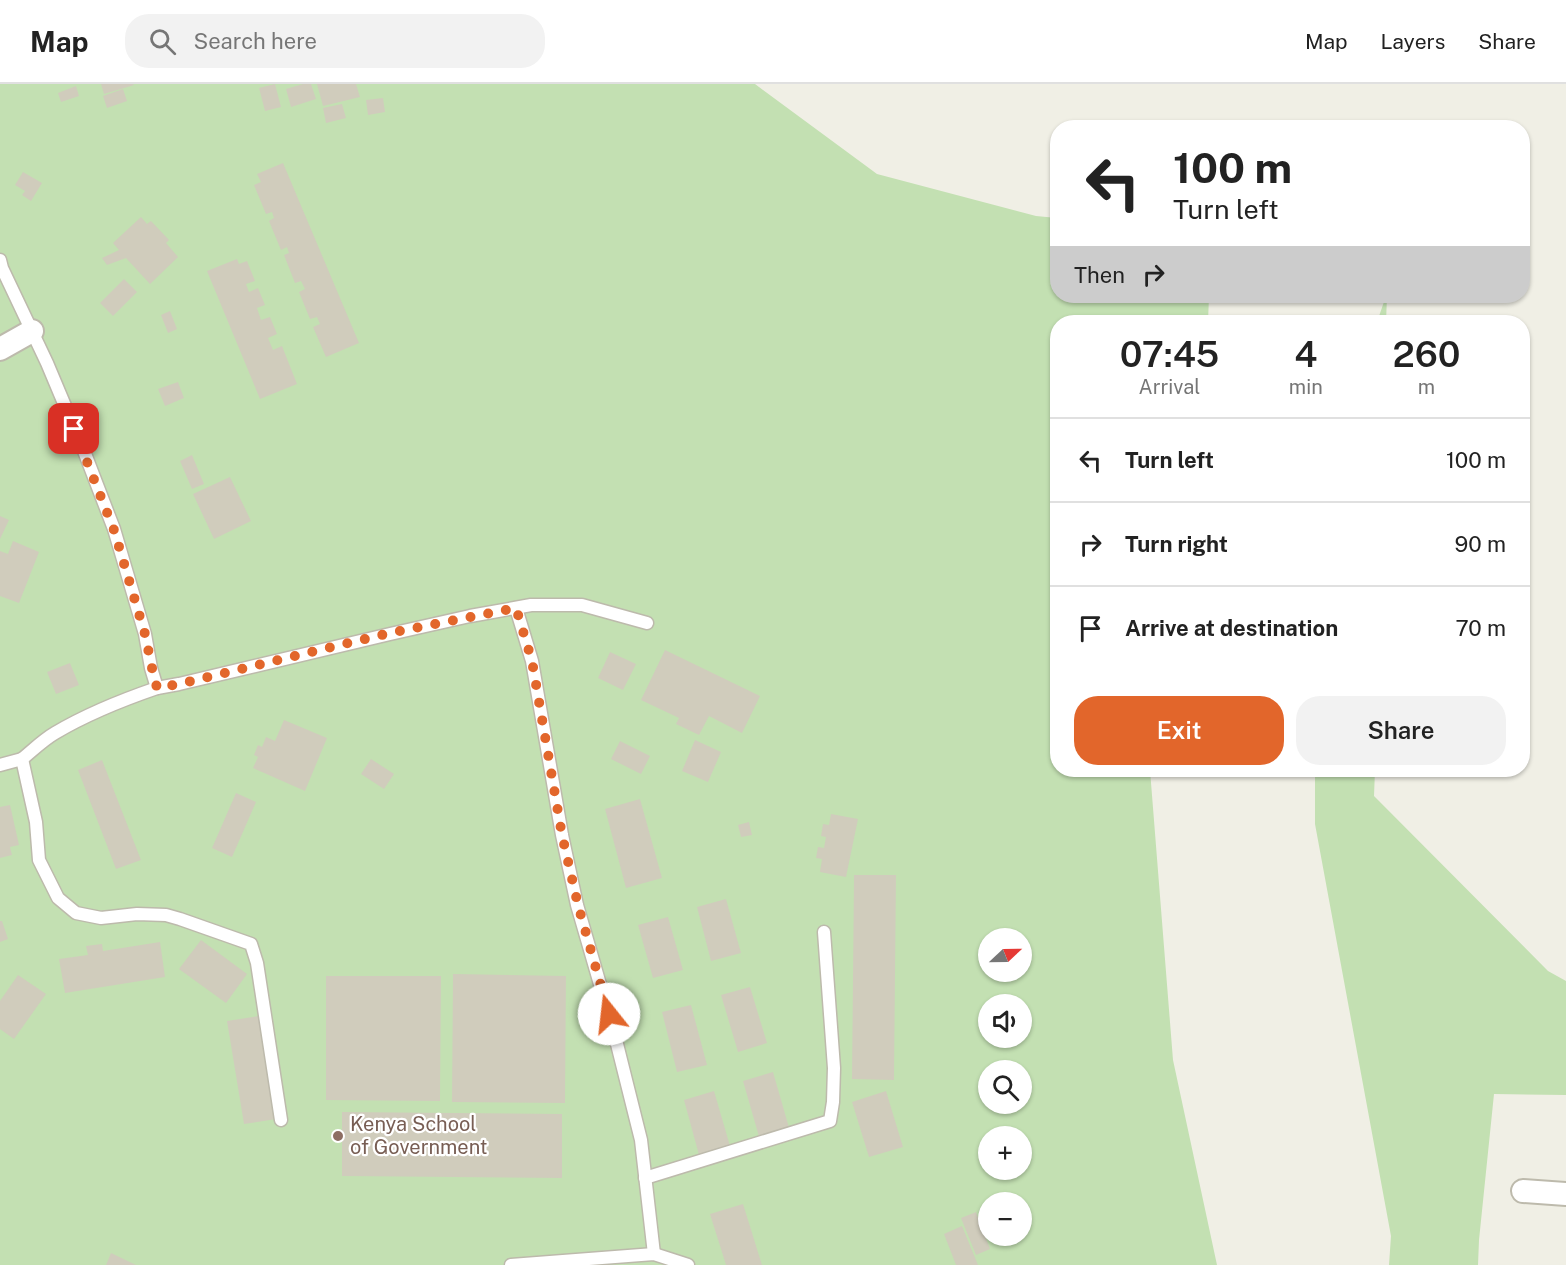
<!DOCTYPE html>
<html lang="en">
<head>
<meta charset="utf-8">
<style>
	:root { --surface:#fff; --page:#f2f2f2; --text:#222; --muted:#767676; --line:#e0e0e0; --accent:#e2662b }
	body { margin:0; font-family:"Public Sans",sans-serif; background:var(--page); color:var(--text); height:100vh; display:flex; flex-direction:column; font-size:22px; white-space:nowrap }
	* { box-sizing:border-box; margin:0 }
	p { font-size:20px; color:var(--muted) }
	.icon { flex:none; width:33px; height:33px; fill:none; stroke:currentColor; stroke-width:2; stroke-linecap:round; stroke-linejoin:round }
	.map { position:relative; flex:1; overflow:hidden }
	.panel { position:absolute; left:1050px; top:231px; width:480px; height:462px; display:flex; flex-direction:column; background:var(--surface); border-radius:24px; box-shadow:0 2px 4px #0004 }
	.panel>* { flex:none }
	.top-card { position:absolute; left:1050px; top:36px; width:480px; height:183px; border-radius:24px; box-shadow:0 2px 4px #0004; background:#fff; color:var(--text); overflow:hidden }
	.needle { width:39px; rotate:68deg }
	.buttons { position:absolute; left:978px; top:844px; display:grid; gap:12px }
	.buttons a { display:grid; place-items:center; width:54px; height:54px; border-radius:50%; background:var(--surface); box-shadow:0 2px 4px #0004; font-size:30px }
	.pin { position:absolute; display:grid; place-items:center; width:51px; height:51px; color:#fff; margin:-26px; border-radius:12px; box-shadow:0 3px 9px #0006 }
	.me { position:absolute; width:66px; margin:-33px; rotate:344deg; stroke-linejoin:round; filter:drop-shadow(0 0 4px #0008) }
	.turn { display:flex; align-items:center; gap:21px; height:126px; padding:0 24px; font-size:27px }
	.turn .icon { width:78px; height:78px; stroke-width:2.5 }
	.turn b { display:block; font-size:42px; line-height:51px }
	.then { display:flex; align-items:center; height:57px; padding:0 24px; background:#0003; gap:12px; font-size:22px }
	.eta { display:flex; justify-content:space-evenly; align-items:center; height:102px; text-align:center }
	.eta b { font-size:36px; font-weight:600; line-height:42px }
	.button { display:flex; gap:12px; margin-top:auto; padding:12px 24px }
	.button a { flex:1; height:69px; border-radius:24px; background:var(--accent); color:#fff; font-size:24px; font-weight:600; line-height:69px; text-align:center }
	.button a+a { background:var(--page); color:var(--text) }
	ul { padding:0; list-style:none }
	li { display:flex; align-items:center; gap:18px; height:84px; padding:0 24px; border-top:2px solid var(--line) }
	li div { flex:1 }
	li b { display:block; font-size:22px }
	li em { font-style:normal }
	header { display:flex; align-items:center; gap:36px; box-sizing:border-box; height:84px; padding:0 30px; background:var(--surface); border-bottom:2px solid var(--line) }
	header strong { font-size:28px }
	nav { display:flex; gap:33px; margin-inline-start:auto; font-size:21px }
	.search { width:420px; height:54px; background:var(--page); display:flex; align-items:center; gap:15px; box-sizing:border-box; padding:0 21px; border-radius:24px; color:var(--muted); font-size:22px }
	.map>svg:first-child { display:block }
	.green { fill:#c3e0b2; fill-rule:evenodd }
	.building { fill:#d0ccbc }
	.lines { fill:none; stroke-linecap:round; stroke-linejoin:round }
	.lane-casing { stroke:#bdbaac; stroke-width:15 }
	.street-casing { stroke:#bdbaac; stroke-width:26 }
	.lane { stroke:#fff; stroke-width:12 }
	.street { stroke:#fff; stroke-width:22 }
	.route { stroke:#e2662b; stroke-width:10; stroke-dasharray:0 18 }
	.education-dot { fill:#8d6e63; stroke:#fff; stroke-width:2 }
	.labels { text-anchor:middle; stroke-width:4.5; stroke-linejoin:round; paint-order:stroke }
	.education-label { font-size:20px; fill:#785e54; stroke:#fff; text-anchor:start }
</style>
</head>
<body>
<header>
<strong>Map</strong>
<div class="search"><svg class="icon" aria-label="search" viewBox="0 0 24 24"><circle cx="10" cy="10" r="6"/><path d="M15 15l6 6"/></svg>Search here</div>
<nav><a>Map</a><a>Layers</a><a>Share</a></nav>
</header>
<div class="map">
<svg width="1566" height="1181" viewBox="0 0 1566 1181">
	<rect width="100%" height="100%" fill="#f0efe5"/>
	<g class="green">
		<path d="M 0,0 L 755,0 L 877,90 L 1036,132 L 1057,134 L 1058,212 L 1209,212 L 1208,238 L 1058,238 L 1058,686 L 1150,686 L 1173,976 L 1217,1181 L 0,1181 ZM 988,855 L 1022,855 L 1022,888 L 988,888 ZM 988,921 L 1022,921 L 1022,954 L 988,954 ZM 988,987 L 1022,987 L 1022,1020 L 988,1020 ZM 988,1053 L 1022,1053 L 1022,1086 L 988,1086 ZM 988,1119 L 1022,1119 L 1022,1152 L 988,1152 Z"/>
		<path d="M 1386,212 L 1387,212 L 1386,238 L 1377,238 Z"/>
		<path d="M 1315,686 L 1375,686 L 1374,712 L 1548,887 L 1566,897 L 1566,1011 L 1494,1010 L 1479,1156 L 1478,1181 L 1389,1181 L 1391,1152 L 1315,740 Z"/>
	</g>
	<g class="building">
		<path d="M 101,0 L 133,0 L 134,1 L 104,10 Z"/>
		<path d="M 275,0 L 281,23 L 265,27 L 259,4 Z"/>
		<path d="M 303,0 L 311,0 L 316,15 L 291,23 L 286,5 Z"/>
		<path d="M 317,0 L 356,0 L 360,13 L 323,22 Z"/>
		<path d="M 76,2 L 79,12 L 61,18 L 58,9 Z"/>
		<path d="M 123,5 L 127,17 L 107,24 L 103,12 Z"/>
		<path d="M 383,14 L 385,28 L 368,31 L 366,16 Z"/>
		<path d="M 342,20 L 346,34 L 326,39 L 323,24 Z"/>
		<path d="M 283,79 L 359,259 L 326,273 L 313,243 L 320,240 L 317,233 L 310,235 L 299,208 L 305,205 L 301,197 L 295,199 L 284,171 L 289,169 L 287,163 L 281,166 L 269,137 L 274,134 L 272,128 L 266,130 L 254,101 L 261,98 L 257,90 Z"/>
		<path d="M 23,88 L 42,99 L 31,117 L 22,111 L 25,107 L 15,101 Z"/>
		<path d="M 141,133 L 147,140 L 151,137 L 169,156 L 166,159 L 178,173 L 150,200 L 126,174 L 107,181 L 102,174 L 119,166 L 113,159 Z"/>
		<path d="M 237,175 L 239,180 L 247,177 L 255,197 L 246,200 L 249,208 L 258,204 L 265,221 L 257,224 L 261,236 L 270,233 L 277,250 L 268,254 L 273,266 L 282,262 L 297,300 L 260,315 L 207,187 Z"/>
		<path d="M 124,195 L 137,208 L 113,232 L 100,219 Z"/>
		<path d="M 170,227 L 177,245 L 168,249 L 161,231 Z"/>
		<path d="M 178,298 L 184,314 L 165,322 L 158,305 Z"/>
		<path d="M 192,371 L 204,400 L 192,405 L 180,377 Z"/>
		<path d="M 230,393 L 251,437 L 214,455 L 193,410 Z"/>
		<path d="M 0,432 L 9,436 L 0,455 Z"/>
		<path d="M 13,457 L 39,468 L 19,519 L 0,512 L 0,467 L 8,470 Z"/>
		<path d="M 665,566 L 760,612 L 742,649 L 709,632 L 699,651 L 676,640 L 679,634 L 641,616 Z"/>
		<path d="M 610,568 L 636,580 L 623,606 L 598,594 Z"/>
		<path d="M 70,579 L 79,601 L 56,610 L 47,588 Z"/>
		<path d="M 284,636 L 327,654 L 305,707 L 253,684 L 258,673 L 254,671 L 258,661 L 262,663 L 266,653 L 275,657 Z"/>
		<path d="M 695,656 L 721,668 L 708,698 L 682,687 Z"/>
		<path d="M 620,657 L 650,672 L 641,690 L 611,675 Z"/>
		<path d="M 371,675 L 394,690 L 384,705 L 361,690 Z"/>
		<path d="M 102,676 L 141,776 L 116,785 L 78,686 Z"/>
		<path d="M 236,709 L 256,718 L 232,773 L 212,764 Z"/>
		<path d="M 640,715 L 662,794 L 626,804 L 605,725 Z"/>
		<path d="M 10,721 L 19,761 L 10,763 L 12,771 L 0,774 L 0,723 Z"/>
		<path d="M 831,730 L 858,735 L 846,793 L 820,788 L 822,775 L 816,774 L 818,763 L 824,764 L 826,753 L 821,752 L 823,740 L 829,741 Z"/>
		<path d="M 749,738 L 752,751 L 741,753 L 738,741 Z"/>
		<path d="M 854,791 L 896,791 L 894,996 L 852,995 Z"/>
		<path d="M 726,815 L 741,869 L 711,877 L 697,823 Z"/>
		<path d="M 668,833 L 683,886 L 653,894 L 638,841 Z"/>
		<path d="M 0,837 L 2,837 L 8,855 L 0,858 Z"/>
		<path d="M 201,856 L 247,890 L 226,919 L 179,885 Z"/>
		<path d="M 160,858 L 165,893 L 65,909 L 59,875 L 88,871 L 86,862 L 102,860 L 103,867 Z"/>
		<path d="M 453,890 L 566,892 L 565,1019 L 452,1018 Z"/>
		<path d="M 18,891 L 46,910 L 14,955 L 0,945 L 0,917 Z"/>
		<path d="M 326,892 L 441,892 L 440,1017 L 326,1016 Z"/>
		<path d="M 750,903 L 767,959 L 738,968 L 721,911 Z"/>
		<path d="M 691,921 L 707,981 L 677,988 L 662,928 Z"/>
		<path d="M 259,932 L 276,1035 L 244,1040 L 227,937 Z"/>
		<path d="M 773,988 L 792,1054 L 762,1063 L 743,997 Z"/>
		<path d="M 714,1007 L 730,1062 L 699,1071 L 684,1016 Z"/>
		<path d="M 886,1007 L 903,1063 L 869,1073 L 852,1018 Z"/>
		<path d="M 342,1028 L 562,1030 L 562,1094 L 342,1092 Z"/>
		<path d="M 743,1120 L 762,1181 L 726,1181 L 710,1130 Z"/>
		<path d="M 976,1128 L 990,1165 L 976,1171 L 961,1134 Z"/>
		<path d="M 962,1142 L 978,1181 L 956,1181 L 944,1150 Z"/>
		<path d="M 111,1169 L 136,1181 L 106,1181 Z"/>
	</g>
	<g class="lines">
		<g class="lane-casing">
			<g id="lane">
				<path d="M 0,176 L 2,184 L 47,279 L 84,367 L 114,445 L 145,550 L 151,584 L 157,604 L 179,600 L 390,550 L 470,532 L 531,521 L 582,521 L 647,539"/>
				<path d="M 516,524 L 532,577 L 562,751 L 577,821 L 615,952 L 641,1056 L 654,1170"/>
				<path d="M 22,675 C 33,666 43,656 55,649 C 87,630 122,616 157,604"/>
				<path d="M 0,681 L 22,675 L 36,738 L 39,776 L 58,814 L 76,829 L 101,834 L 137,830 L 166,831 L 180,835 L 251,860 L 257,879 L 281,1036"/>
				<path d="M 645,1094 L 830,1037 L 833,1018 L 834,984 L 824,848"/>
				<path d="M 511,1181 L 654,1170 L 688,1181"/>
			</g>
		</g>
		<g class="street-casing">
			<g id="street">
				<path d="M 0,265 L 32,247"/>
				<path d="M 1523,1107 L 1566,1110"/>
			</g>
		</g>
		<use href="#lane" class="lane"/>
		<use href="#street" class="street"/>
	</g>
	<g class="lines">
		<path class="route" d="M 74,345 L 114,446 L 145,550 L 152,584 L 157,604 L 179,600 L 390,549 L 516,524 L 532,577 L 562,751 L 578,821 L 609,930"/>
	</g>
	<circle class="education-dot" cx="338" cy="1052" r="6"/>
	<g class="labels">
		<g class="education-label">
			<text x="350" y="1047">Kenya School<tspan x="350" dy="23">of Government</tspan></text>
		</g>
	</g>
</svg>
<div class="buttons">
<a><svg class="needle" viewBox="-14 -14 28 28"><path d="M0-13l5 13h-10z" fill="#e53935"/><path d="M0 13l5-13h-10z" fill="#767676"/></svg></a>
<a><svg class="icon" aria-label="sound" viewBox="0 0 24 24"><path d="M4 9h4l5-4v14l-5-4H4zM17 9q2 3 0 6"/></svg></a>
<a><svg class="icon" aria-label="search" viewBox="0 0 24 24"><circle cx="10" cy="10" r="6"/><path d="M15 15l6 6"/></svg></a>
<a>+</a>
<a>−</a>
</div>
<div class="pin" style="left:74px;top:345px;background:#d93025"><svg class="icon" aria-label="arrive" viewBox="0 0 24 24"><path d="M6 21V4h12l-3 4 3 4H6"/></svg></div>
<svg class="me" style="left:609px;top:930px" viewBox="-20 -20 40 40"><circle r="19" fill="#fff"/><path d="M0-13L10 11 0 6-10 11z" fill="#e2662b"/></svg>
<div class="top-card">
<div class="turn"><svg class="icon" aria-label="left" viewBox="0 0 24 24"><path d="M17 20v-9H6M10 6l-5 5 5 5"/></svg><div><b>100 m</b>Turn left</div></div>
<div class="then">Then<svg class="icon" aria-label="right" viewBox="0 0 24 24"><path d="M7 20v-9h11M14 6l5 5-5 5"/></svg></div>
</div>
<section class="panel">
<div class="eta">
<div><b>07:45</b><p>Arrival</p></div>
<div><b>4</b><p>min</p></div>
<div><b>260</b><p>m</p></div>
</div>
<ul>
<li><svg class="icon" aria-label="left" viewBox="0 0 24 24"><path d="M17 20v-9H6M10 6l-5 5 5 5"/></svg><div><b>Turn left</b></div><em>100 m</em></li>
<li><svg class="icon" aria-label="right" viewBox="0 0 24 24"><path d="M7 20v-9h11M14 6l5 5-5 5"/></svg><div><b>Turn right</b></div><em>90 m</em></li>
<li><svg class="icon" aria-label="arrive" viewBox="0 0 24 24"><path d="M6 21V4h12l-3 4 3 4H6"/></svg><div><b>Arrive at destination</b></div><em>70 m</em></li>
</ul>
<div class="button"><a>Exit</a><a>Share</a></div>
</section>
</div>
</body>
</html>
